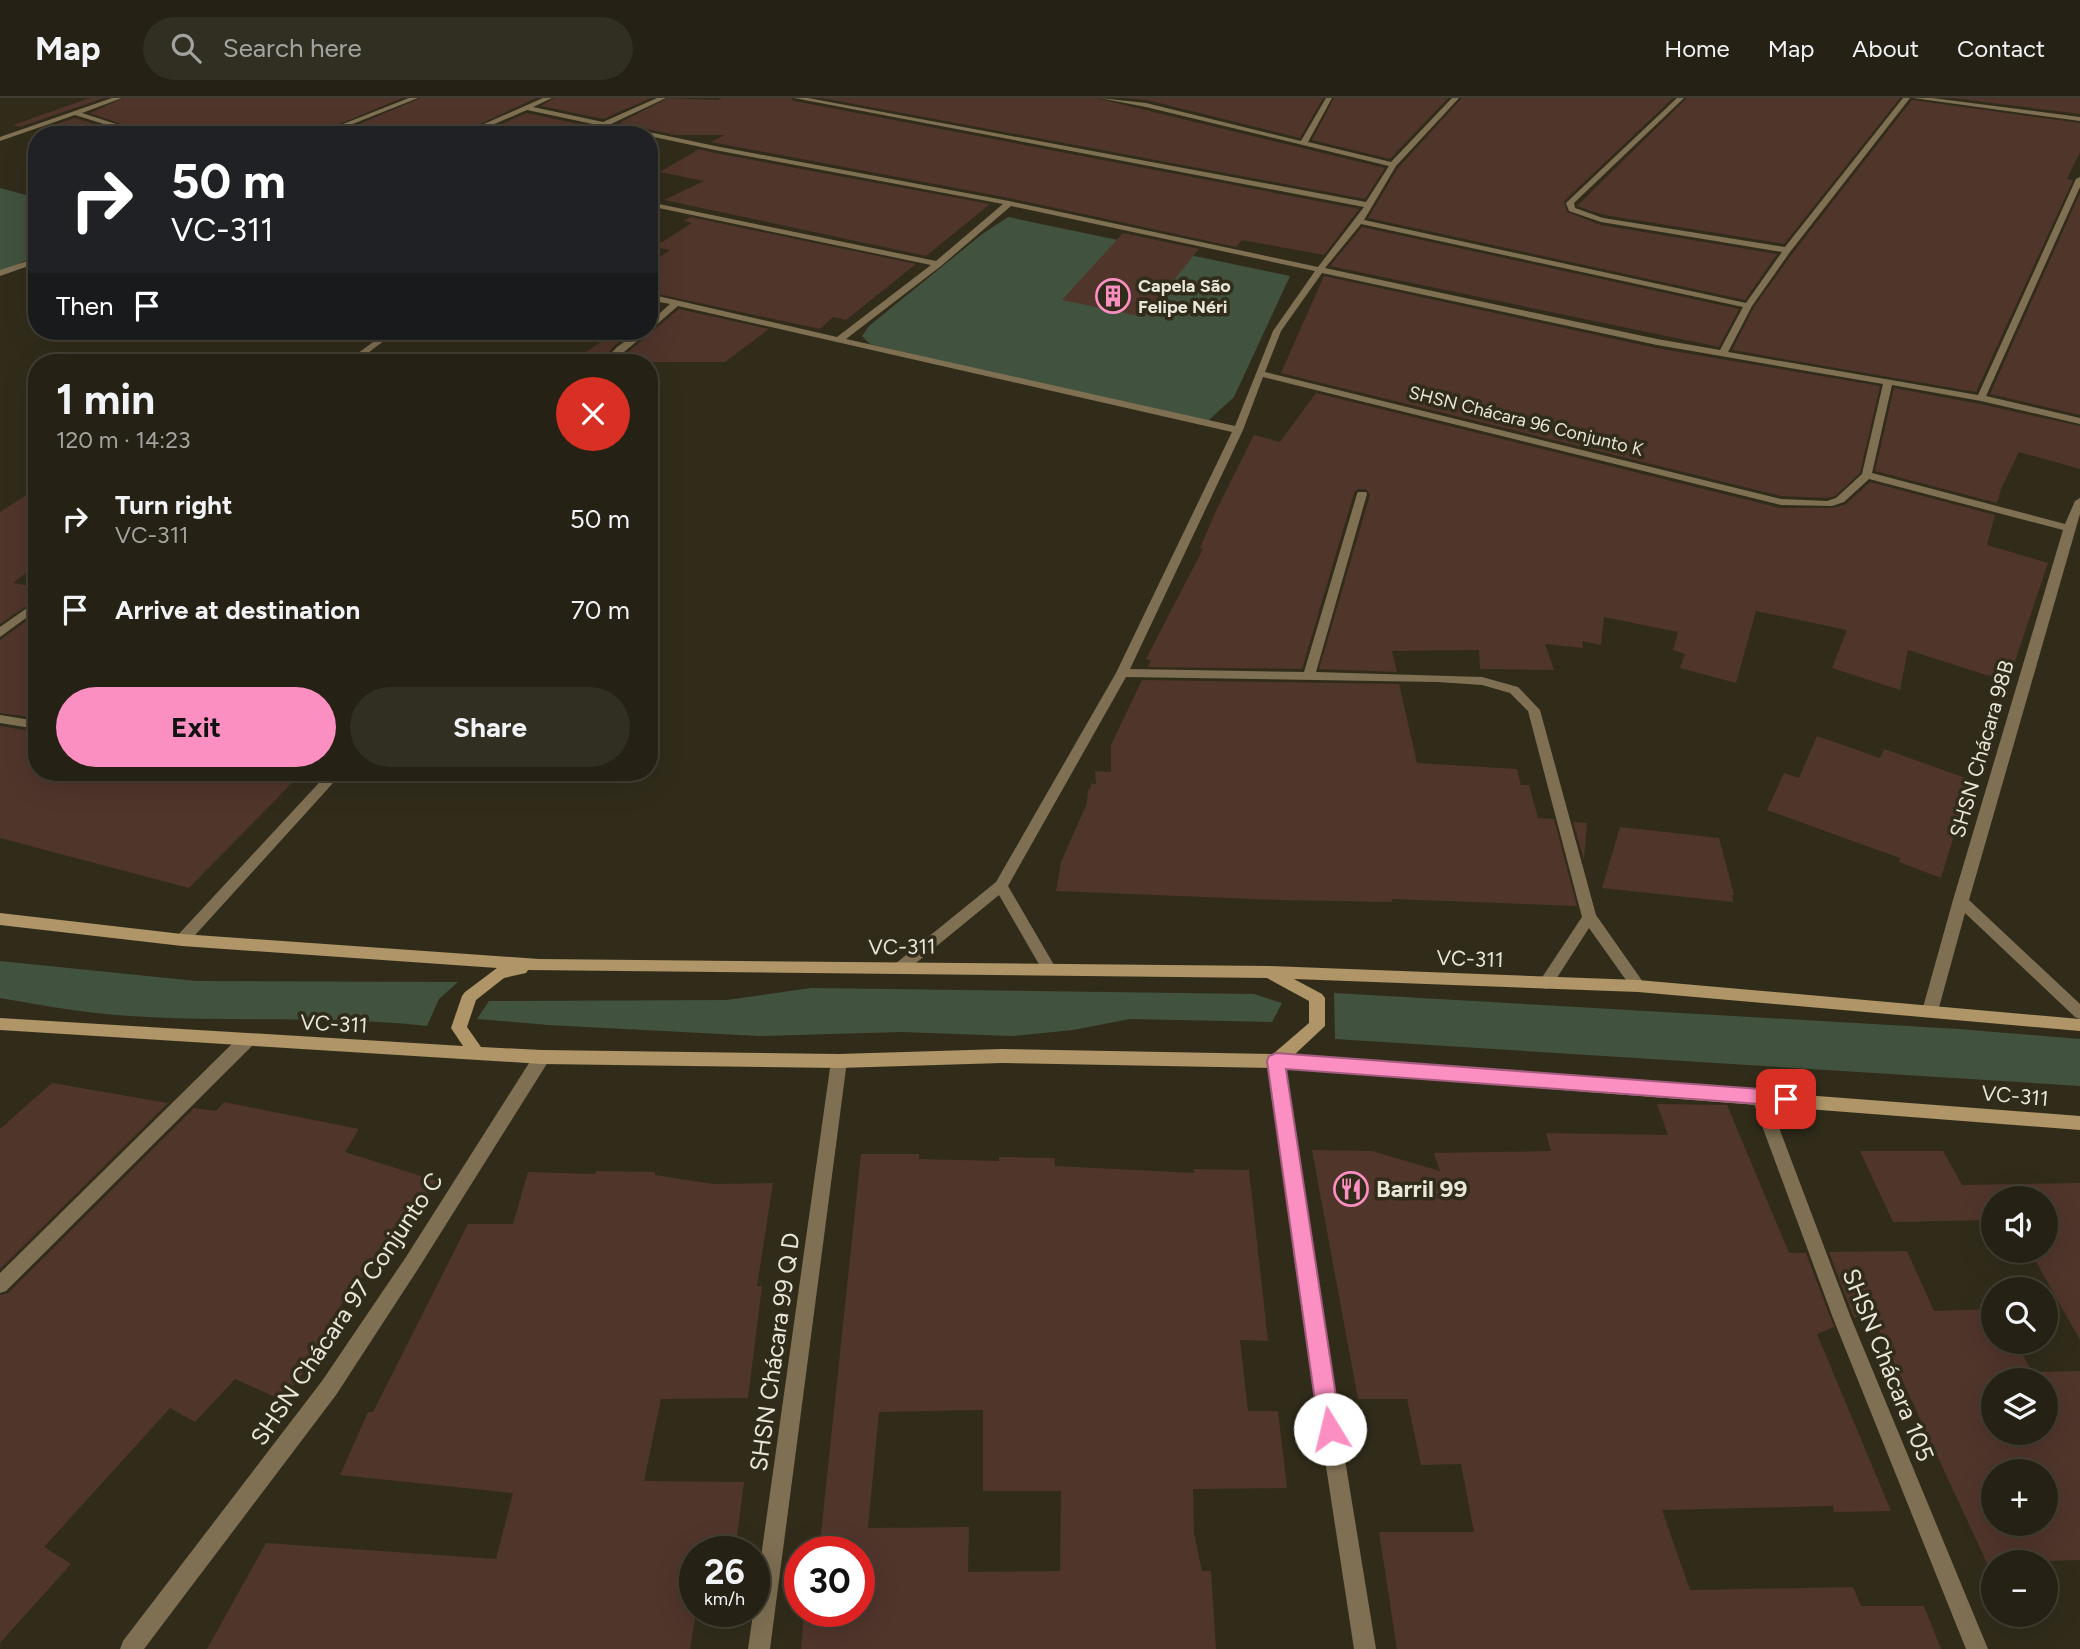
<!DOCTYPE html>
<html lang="en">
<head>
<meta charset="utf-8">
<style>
	:root { --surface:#252114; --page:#312e22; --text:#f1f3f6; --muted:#a3a3a0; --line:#423e34; --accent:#fc8fc2 }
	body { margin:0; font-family:Figtree,sans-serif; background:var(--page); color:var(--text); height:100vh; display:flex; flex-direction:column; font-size:26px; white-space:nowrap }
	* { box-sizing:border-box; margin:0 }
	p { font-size:23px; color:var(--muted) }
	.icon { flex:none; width:38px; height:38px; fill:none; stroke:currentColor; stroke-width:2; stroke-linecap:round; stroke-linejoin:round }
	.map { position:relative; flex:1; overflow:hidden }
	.side { position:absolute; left:28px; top:256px; width:630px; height:427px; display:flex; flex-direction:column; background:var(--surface); border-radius:28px; box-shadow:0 7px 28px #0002,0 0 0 2px var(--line) }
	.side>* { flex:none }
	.top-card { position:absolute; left:28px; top:28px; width:630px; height:214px; border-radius:28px; box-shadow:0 7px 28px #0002,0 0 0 2px var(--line); background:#202124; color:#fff; overflow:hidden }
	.fabs { position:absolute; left:1981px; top:1088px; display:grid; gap:14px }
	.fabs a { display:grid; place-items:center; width:77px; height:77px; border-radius:50%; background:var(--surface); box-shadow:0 7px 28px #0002,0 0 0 2px var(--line); font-size:35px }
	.speed { position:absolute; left:679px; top:1438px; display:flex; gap:14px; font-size:35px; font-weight:700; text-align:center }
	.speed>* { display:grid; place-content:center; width:91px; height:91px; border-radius:50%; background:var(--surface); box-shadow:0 7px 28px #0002,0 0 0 2px var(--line); line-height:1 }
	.speed small { font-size:18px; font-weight:400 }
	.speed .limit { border:10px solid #d22; background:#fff; color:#111 }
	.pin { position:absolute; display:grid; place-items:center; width:60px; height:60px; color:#fff; margin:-30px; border-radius:14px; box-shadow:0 4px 10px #0006 }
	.me { position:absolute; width:77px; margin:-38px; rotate:351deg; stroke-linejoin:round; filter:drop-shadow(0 0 5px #0008) }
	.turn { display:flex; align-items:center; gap:24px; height:147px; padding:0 28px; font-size:32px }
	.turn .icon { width:91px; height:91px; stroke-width:2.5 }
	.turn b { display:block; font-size:49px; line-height:60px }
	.then { display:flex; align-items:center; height:66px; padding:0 28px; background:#0003; gap:14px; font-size:26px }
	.round { display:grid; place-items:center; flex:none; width:74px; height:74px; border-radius:37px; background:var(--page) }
	.headline { display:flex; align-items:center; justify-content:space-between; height:119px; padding:0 28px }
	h1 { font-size:42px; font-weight:700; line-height:52px }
	.primary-button { display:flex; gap:14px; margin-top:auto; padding:14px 28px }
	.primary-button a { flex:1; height:80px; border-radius:42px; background:var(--accent); color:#111; font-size:28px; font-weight:700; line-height:80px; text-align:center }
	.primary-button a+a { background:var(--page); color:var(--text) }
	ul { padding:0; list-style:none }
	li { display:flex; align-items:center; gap:21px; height:91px; padding:0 28px }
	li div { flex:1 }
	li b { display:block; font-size:26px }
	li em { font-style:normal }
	header { display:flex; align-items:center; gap:42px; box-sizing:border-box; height:98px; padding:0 35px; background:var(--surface); border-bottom:2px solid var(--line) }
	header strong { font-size:33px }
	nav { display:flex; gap:38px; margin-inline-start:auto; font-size:24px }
	.search { width:490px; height:63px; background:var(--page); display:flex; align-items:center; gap:18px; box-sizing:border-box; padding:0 24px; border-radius:38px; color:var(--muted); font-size:26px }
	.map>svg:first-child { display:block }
	.green { fill:#41523e }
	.building { fill:#50352b; fill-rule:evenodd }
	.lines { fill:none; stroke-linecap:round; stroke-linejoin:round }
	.street { fill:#7f7053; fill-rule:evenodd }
	.secondary { fill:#af9567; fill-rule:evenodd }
	.route { fill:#fc8fc2; stroke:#a45d7e; stroke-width:2 }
	.labels { text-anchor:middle; stroke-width:7; stroke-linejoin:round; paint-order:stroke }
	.far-poi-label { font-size:18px; font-weight:bold; fill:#e9e6da; stroke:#312c1a; text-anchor:start }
	.far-street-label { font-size:18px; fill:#e9e6da; stroke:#312c1a }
	.street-label { font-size:21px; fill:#e9e6da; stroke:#312c1a }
	.near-poi-label { font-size:24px; font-weight:bold; fill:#e9e6da; stroke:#312c1a; text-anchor:start }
	.near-street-label { font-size:24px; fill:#e9e6da; stroke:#312c1a }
</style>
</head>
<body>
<header>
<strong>Map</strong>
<div class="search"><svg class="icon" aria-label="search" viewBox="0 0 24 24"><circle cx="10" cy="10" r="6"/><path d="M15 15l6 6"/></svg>Search here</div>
<nav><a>Home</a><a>Map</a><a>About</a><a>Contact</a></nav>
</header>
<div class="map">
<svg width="2080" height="1551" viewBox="0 0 2080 1551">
	<rect width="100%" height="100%" fill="#312c1a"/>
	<g class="green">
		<path d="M 0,90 L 37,100 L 37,157 L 0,175 Z"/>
		<path d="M 1008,119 L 1290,178 L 1234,299 L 1208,323 L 1027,284 L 870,246 L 862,238 L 869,228 L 981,137 Z"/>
		<path d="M 0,863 L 196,883 L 458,884 L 439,901 L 427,928 C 334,917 241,924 148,919 C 98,917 50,909 0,900 Z"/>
		<path d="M 811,890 L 1254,896 L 1282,905 L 1272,924 L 1130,921 L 1073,932 L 1013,938 L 901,934 L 759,938 L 548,927 L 477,921 L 489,903 L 727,902 Z"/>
		<path d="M 1334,895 L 1959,931 L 2080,941 L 2080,988 L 1335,941 Z"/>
	</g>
	<g class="building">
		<path d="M 90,0 L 104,0 L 20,29 L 13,27 Z"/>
		<path d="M 124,0 L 402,0 L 313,37 L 152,37 L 90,15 Z"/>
		<path d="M 421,0 L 536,0 L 457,37 L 333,37 Z"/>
		<path d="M 554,0 L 651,0 L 603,21 L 541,8 Z"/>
		<path d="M 668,0 L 718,2 L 722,0 L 791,0 L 794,3 L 1359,111 L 1324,157 L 1242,142 L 1236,149 L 1009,100 L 711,44 L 725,37 L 675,37 L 619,25 Z"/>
		<path d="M 822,0 L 1096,0 L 1385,70 L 1365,101 Z"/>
		<path d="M 1124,0 L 1323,0 L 1300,40 L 1147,2 Z"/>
		<path d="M 1334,0 L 1448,0 L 1390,61 L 1312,42 Z"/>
		<path d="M 1462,0 L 1673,0 L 1564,103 L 1567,114 L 1601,127 L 1777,156 L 1745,202 L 1368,120 L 1398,70 Z"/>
		<path d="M 1687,0 L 1900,0 L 1784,146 L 1604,117 L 1577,108 Z"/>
		<path d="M 1953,0 L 2080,0 L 2080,16 Z"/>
		<path d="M 1912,2 L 2080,25 L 2080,54 L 2067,81 L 2073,82 L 1976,294 L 1732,252 L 1754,209 L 1792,156 Z"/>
		<path d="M 527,15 L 631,37 L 476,37 Z"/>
		<path d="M 75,20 L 129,37 L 48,37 L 36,33 Z"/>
		<path d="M 699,51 L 715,55 L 990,106 L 926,158 L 664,102 L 704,83 L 660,74 Z"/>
		<path d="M 2080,95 L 2080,317 L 1990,296 Z"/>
		<path d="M 690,119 L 916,166 L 846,222 L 833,219 L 820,231 L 649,194 L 649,166 L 670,152 L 654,149 L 692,125 L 684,123 Z"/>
		<path d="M 1362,129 L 1739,211 L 1719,249 L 1330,168 Z"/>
		<path d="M 1123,135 L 1199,151 L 1144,219 L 1062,202 Z"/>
		<path d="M 1324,178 L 1656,250 L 1880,288 L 1860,375 L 1835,398 L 1827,400 L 1781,398 L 1281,275 Z"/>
		<path d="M 679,211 L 769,231 L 725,264 L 616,264 Z"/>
		<path d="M 617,233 L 636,233 L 615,247 L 600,264 L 571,264 Z"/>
		<path d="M 1894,290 L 1980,306 L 2080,328 L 2080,371 L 2019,354 L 2001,391 L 1997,405 L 1875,373 Z"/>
		<path d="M 1316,295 L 1780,410 L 1833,410 L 1846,406 L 1870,384 L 1995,417 L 1987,447 L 2048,465 L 2008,584 L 1908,552 L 1900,592 L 1832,570 L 1847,532 L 1756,513 L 1736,585 L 1680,570 L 1685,556 L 1673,552 L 1678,534 L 1604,519 L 1601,547 L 1582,543 L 1583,550 L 1545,546 L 1554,572 L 1480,571 L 1479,552 L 1392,553 L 1397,574 L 1319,571 L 1370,397 L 1366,391 L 1358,391 L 1354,395 L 1302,571 L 1148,569 L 1151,562 L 1146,561 L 1203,451 L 1200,450 L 1215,415 L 1254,337 L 1280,344 Z"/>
		<path d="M 37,390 L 37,466 L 13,485 L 37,489 L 37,501 L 0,526 L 0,414 Z"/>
		<path d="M 37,515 L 37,620 L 0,615 L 0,542 Z"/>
		<path d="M 1142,582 L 1399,586 L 1417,665 L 1517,671 L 1521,687 L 1529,687 L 1538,720 L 1554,721 L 1577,808 L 1392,801 L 1392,804 L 1280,802 L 1056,793 L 1061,764 L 1087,705 L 1088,691 L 1090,692 L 1091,686 L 1096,686 L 1095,673 L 1111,674 L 1111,647 Z"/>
		<path d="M 0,628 L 37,634 L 37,674 L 243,674 L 293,684 L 189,790 L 0,740 Z"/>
		<path d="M 1817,638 L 1880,660 L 1884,651 L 1971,682 L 1941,780 L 1899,764 L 1900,760 L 1767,712 L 1784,675 L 1799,680 Z"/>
		<path d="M 1573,724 L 1587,725 L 1584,762 Z"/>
		<path d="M 1620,729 L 1719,740 L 1734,797 L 1732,797 L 1733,804 L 1602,790 Z"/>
		<path d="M 52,985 L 168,1005 L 0,1171 L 0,1031 Z"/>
		<path d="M 224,1004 L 359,1031 L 345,1054 L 437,1083 L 335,1215 L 344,1222 L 282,1302 L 235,1281 L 195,1324 L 170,1310 L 44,1449 L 71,1466 L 0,1545 L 0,1197 L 8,1195 L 194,1010 L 216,1013 Z"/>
		<path d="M 1657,1006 L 1727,1007 L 1789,1155 L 1806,1155 L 1834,1229 L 1817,1236 L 1891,1413 L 1834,1414 L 1833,1408 L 1662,1412 L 1690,1492 L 1853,1489 L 1861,1508 L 1924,1508 L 1941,1551 L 1397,1551 L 1379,1434 L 1474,1434 L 1461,1366 L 1421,1367 L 1407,1301 L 1358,1301 L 1312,1052 L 1372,1053 L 1440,1073 L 1434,1055 L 1551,1053 L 1546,1035 L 1668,1037 Z"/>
		<path d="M 1860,1053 L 1943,1053 L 1962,1087 L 2080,1085 L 2080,1242 L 2030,1153 L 2046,1153 L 2046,1101 L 1993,1101 L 1993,1122 L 1893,1124 Z"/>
		<path d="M 861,1056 L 919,1056 L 919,1061 L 999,1063 L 999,1059 L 1054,1060 L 1055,1068 L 1194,1075 L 1194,1071 L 1249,1072 L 1268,1243 L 1240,1242 L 1248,1313 L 1278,1313 L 1287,1390 L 1193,1391 L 1194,1435 L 1202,1473 L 1211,1473 L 1216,1551 L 801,1551 L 804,1514 L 859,1514 L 859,1454 L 819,1454 ZM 983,1312 L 983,1393 L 1061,1393 L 1060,1473 L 968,1474 L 969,1429 L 868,1430 L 879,1314 Z"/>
		<path d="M 596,1073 L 655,1074 L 655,1077 L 713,1086 L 773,1085 L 757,1188 L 762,1188 L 748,1300 L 661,1301 L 644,1383 L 744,1384 L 735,1454 L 695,1454 L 695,1521 L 690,1551 L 207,1551 L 266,1445 L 496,1461 L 513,1395 L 340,1377 L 368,1314 L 373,1314 L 468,1126 L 513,1126 L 528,1074 L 595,1076 Z"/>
		<path d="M 1907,1153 L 1934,1213 L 1993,1211 L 1993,1244 L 2016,1244 L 2032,1274 L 2080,1273 L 2080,1462 L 1987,1465 L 1870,1213 L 1854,1220 L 1829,1154 ZM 1993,1283 L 2046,1283 L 2046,1335 L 1993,1335 ZM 1993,1374 L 2046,1374 L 2046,1426 L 1993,1426 Z"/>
	</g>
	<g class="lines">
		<g class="street">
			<path d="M 112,0 L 122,0 L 82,15 L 150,37 L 139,37 L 75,17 L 0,43 L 0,39 Z"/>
			<path d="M 409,0 L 418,0 L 325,37 L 315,37 Z"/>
			<path d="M 543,0 L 552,0 L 533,9 L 603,24 L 657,0 L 666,0 L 611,26 L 715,48 L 1009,103 L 1318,169 L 1364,109 L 794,0 L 808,0 L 1366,104 L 1389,68 L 1146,9 L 1099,0 L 1146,5 L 1301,43 L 1326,0 L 1332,0 L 1308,44 L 1391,64 L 1452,0 L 1459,0 L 1396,68 L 1364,122 L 1746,205 L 1782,154 L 1601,124 L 1569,113 L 1566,105 L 1677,0 L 1684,0 L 1574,105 L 1575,110 L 1603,120 L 1785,149 L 1903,0 L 1910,0 L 1790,154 L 1752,208 L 1728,254 L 1978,297 L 2076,81 L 2080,79 L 2080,89 L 1986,298 L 2080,320 L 2080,326 L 1981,303 L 1892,287 L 1872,375 L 2065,426 L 2075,403 L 2080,400 L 2080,416 L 1969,802 L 2080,906 L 2080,921 L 2075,919 L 1965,815 L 1938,913 L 1935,917 L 1930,919 L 1925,917 L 1922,913 L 1953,802 L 2063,432 L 1869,381 L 1844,404 L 1832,408 L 1781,407 L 1263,279 L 1243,332 L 1130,571 L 1304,574 L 1357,396 L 1358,394 L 1366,394 L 1367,396 L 1316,574 L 1482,579 L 1518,589 L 1540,612 L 1596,817 L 1643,884 L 1646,888 L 1643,892 L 1638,894 L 1633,892 L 1589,830 L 1551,889 L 1546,891 L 1541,889 L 1538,885 L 1541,881 L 1582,819 L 1528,613 L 1510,595 L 1482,587 L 1438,584 L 1126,579 L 1008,788 L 1054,867 L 1056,871 L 1054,875 L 1044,875 L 999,797 L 905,874 L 895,874 L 893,870 L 895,866 L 996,784 L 1116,575 L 1232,334 L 678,208 L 649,233 L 649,225 L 670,206 L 649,202 L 649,196 L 837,239 L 931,167 L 649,108 L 649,104 L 936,163 L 1003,106 L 715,52 L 527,12 L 469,37 L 459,37 ZM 1011,108 L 1315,173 L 1273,233 L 1235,328 L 846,241 L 941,168 ZM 1361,126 L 1743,209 L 1720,252 L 1657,241 L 1325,170 ZM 1322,175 L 1657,247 L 1883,286 L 1862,376 L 1836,400 L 1827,403 L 1781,401 L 1265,274 L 1281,233 Z"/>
			<path d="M 1913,0 L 1932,0 L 2080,19 L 2080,23 Z"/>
			<path d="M 37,160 L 37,165 L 0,178 L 0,172 Z"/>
			<path d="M 388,233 L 397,233 L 356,264 L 346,264 Z"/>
			<path d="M 640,233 L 649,233 L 612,264 L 603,264 L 617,249 Z"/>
			<path d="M 37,503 L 37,512 L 0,539 L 0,529 Z"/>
			<path d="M 0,617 L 37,623 L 37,631 L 0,625 Z"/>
			<path d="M 329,674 L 343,674 L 187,846 L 177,846 L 175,842 L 177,838 Z"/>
			<path d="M 247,936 L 253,937 L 255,942 L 253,947 L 6,1193 L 0,1195 L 0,1175 L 241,937 Z"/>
			<path d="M 542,952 L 548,954 L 550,959 L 548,964 L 418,1171 L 336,1297 L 144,1551 L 120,1551 L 123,1543 L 322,1283 L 406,1159 L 536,954 Z"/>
			<path d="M 839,956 L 845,958 L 847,963 L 770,1551 L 748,1551 L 831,963 L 833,958 Z"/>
			<path d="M 1276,956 L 1282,958 L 1284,963 L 1313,1166 L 1376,1551 L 1354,1551 L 1295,1166 L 1268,963 L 1270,958 Z"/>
			<path d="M 1759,991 L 1765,993 L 1767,998 L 1851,1220 L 1988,1551 L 1966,1551 L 1833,1220 L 1751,998 L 1753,993 Z"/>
		</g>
		<path class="secondary" d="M 0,815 L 182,836 L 539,861 L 1269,868 L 1638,882 L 2080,921 L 2080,933 L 1638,894 L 1294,881 L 1322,896 L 1325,900 L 1325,928 L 1293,958 L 2080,1018 L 2080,1032 L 1276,970 L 1002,965 L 839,970 L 542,966 L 0,932 L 0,920 L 463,948 L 451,930 L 462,898 L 465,894 L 497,870 L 182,848 L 0,827 ZM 528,872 L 1267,880 L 1309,903 L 1309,925 L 1273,956 L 1002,951 L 839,956 L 542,952 L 481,949 L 467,929 L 476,902 L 504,880 L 526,875 Z"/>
	</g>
	<path class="route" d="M 1276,955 L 1786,993 L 1792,995 L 1795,1001 L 1792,1006 L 1786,1008 L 1286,971 L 1341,1331 L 1338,1339 L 1330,1342 L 1322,1339 L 1319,1331 L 1267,963 L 1269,958 Z"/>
	<defs>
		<g id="building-ring" transform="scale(1.75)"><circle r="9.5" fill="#312c1a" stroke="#fc8fc2" stroke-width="1.5"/><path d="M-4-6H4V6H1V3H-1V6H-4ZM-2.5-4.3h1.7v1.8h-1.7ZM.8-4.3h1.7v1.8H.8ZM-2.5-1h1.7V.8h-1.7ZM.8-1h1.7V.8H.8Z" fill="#fc8fc2"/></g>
		<g id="restaurant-ring" transform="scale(1.75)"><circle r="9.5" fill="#312c1a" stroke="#fc8fc2" stroke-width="1.5"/><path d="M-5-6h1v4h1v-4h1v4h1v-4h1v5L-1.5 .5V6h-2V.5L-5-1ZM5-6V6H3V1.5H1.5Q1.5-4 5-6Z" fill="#fc8fc2"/></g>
	</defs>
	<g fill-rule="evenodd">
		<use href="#building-ring" x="1113" y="198"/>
		<use href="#restaurant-ring" x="1351" y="1091"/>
	</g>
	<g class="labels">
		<g class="far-poi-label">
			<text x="1138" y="194">Capela São<tspan x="1138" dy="21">Felipe Néri</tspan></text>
		</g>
		<g class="far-street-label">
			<text transform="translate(1526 323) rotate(14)" y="6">SHSN Chácara 96 Conjunto K</text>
		</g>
		<g class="street-label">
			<text transform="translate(1982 651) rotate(-74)" y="7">SHSN Chácara 98B</text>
			<text transform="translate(902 849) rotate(-1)" y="7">VC-311</text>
			<text transform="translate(1470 861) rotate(2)" y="7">VC-311</text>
			<text transform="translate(334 926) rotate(3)" y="7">VC-311</text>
			<text transform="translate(2015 998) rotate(5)" y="7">VC-311</text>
		</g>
		<g class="near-poi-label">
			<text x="1376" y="1099">Barril 99</text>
		</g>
		<g class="near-street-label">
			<text transform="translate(347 1211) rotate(-56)" y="8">SHSN Chácara 97 Conjunto C</text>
			<text transform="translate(775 1254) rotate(-82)" y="8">SHSN Chácara 99 Q D</text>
			<text transform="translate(1888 1267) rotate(68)" y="8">SHSN Chácara 105</text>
		</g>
	</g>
</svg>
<div class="fabs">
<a><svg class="icon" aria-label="sound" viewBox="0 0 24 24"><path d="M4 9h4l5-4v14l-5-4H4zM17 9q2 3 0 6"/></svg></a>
<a><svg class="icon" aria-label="search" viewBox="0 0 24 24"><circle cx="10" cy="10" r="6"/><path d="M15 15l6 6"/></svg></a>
<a><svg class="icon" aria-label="layers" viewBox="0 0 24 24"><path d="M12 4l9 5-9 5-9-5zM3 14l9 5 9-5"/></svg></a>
<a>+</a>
<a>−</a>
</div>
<div class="speed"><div>26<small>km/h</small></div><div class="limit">30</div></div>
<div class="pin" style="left:1786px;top:1001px;background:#d93025"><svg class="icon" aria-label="arrive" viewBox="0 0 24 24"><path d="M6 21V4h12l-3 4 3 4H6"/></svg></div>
<svg class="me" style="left:1330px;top:1331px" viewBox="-20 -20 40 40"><circle r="19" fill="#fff"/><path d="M0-13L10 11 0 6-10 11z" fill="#fc8fc2"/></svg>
<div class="top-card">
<div class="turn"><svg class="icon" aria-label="right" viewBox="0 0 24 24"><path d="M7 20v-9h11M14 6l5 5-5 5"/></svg><div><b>50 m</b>VC-311</div></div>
<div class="then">Then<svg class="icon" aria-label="arrive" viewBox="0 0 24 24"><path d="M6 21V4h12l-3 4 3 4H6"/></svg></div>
</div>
<section class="side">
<div class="headline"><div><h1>1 min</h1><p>120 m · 14:23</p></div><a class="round" style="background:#d93025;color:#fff"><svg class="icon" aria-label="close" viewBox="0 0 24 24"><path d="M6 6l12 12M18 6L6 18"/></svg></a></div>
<ul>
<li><svg class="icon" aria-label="right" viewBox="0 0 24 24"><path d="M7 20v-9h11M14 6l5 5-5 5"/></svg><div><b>Turn right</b><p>VC-311</p></div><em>50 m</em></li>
<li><svg class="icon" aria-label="arrive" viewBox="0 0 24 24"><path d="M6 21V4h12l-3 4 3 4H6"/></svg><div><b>Arrive at destination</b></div><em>70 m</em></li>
</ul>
<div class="primary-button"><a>Exit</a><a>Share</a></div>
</section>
</div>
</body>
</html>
